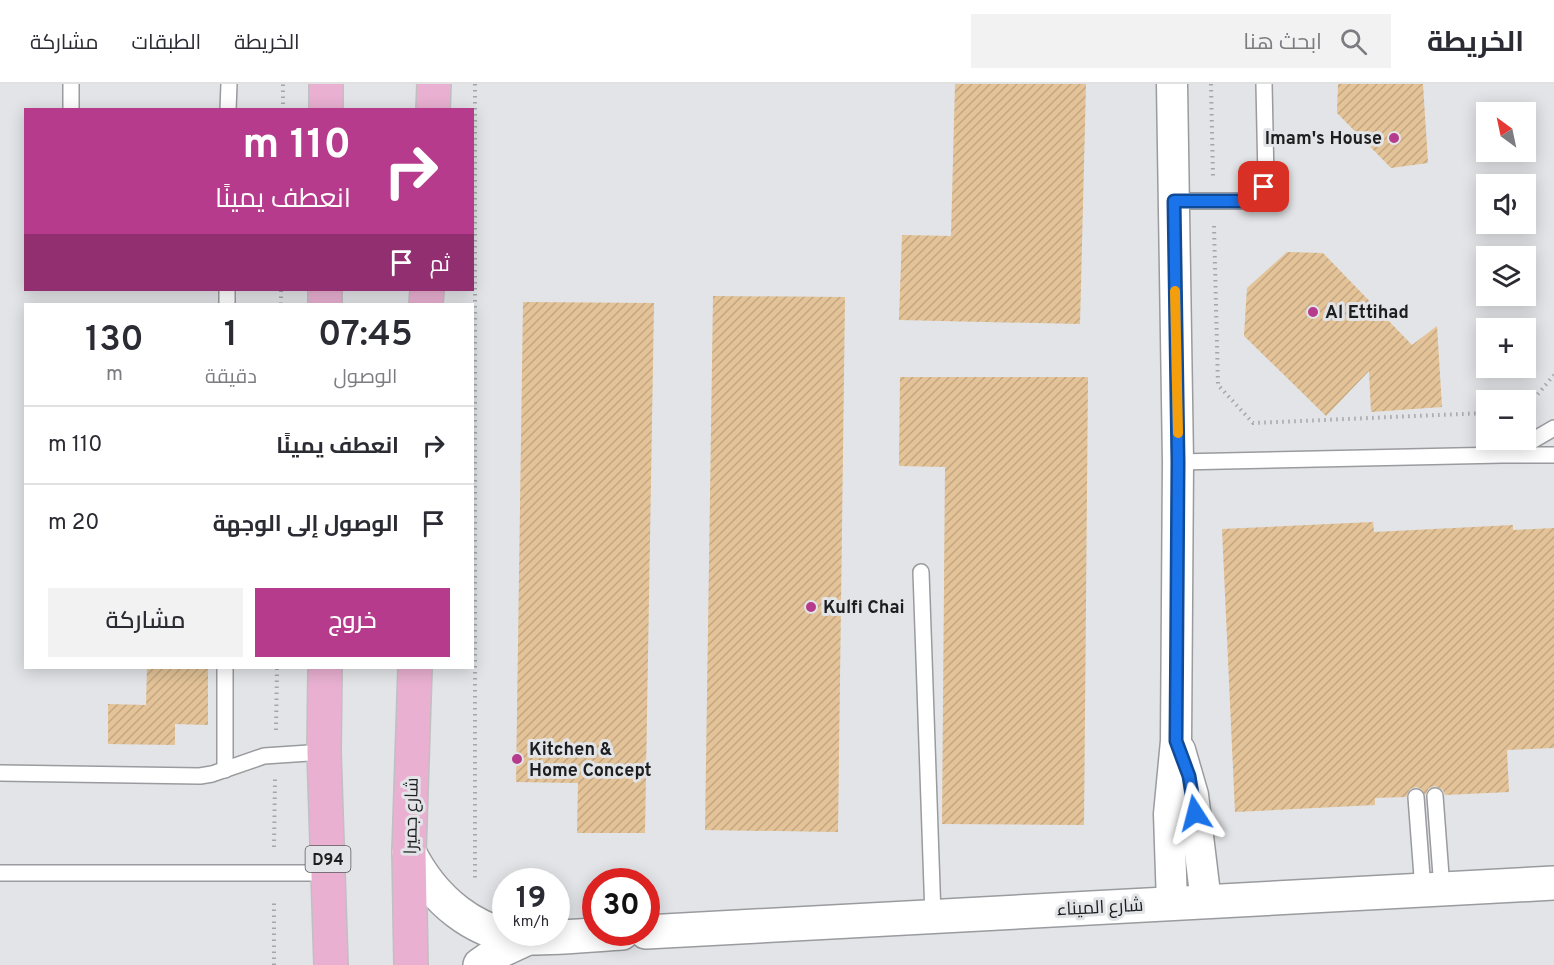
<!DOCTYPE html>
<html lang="ar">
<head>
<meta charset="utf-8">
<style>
	:root { --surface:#fff; --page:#f2f2f3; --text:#2b2b33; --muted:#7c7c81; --line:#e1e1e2; --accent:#b73b8c }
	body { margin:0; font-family:Overpass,Cairo,sans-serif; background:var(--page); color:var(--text); direction:rtl; height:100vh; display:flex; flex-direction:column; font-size:22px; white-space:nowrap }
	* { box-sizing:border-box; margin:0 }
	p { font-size:20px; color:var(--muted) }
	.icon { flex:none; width:33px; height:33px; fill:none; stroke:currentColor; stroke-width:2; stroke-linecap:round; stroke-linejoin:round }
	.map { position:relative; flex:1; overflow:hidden; direction:ltr }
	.side { position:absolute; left:24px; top:219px; width:450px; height:366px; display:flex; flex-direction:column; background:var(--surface); border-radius:0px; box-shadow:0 3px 15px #0003; direction:rtl }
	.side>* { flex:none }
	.top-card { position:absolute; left:24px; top:24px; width:450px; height:183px; border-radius:0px; box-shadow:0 3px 15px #0003; direction:rtl; background:#b73b8c; color:#fff; overflow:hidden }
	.needle { width:39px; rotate:327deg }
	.tools { position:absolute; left:1476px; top:18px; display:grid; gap:12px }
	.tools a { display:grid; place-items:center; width:60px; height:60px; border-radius:0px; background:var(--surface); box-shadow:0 3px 15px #0003; font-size:30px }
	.speed { position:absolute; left:492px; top:784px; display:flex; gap:12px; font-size:30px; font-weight:700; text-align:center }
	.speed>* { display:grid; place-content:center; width:78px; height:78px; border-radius:50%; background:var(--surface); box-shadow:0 3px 15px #0003; line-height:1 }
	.speed small { font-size:15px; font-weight:400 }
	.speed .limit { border:9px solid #d22; background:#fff; color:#111 }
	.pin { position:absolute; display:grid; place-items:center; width:51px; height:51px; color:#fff; margin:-26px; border-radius:12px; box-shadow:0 3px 9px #0006 }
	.me { position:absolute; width:66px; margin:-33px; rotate:351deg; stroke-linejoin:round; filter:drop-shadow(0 0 4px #0008) }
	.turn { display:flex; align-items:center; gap:21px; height:126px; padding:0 24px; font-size:27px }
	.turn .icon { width:78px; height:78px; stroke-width:2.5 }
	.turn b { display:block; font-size:42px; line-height:51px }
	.then { display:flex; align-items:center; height:57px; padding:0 24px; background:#0003; gap:12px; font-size:22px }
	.eta { display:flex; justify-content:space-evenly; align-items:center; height:102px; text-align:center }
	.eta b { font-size:36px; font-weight:600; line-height:42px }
	.primary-button { display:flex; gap:12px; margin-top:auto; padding:12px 24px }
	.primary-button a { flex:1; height:69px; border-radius:0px; background:var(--accent); color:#fff; font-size:24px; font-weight:600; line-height:69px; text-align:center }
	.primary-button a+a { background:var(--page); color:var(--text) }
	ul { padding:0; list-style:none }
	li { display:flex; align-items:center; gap:18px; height:78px; padding:0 24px; border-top:2px solid var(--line) }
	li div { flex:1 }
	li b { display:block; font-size:22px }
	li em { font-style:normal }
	header { display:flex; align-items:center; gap:36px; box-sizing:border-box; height:84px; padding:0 30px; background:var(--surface); border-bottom:2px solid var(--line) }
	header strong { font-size:28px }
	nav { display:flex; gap:33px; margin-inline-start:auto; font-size:21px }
	.search { width:420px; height:54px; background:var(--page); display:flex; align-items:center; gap:15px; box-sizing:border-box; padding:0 21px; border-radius:0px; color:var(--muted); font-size:22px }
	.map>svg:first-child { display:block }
	.building { fill:url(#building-hatch) }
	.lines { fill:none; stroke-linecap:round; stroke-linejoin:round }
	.service-casing { stroke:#999b9e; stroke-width:18 }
	.minor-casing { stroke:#999b9e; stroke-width:33 }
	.tertiary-casing { stroke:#999b9e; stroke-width:36 }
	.primary-casing { stroke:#c0c0c0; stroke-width:36 }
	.path { stroke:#a5a6a9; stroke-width:4; stroke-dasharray:1.5 4.5; stroke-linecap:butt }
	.service { stroke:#fff; stroke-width:15 }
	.minor { stroke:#fff; stroke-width:30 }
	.tertiary { stroke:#fff; stroke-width:33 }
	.primary { stroke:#e9b0d1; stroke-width:33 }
	.route-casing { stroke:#114b97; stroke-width:15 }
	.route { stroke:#1a73e8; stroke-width:10 }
	.slow { stroke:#f59e0b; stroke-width:10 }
	.poi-dot { fill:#b73b8c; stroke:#e2e4e7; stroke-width:2 }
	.labels { text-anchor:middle; stroke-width:6; stroke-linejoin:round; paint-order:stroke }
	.shield { fill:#e2e4e7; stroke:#58595b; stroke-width:1.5 }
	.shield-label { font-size:16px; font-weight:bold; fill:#1d1e1f }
	.poi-label { font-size:18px; font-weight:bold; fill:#1d1e1f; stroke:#e2e4e7; text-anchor:start }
	.street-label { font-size:18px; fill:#1d1e1f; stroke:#e2e4e7 }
</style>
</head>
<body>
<header>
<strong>الخريطة</strong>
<div class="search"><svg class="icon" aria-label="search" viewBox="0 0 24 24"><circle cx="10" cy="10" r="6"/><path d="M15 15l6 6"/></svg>ابحث هنا</div>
<nav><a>الخريطة</a><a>الطبقات</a><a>مشاركة</a></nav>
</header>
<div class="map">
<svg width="1554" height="881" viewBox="0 0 1554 881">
	<defs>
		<pattern id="building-hatch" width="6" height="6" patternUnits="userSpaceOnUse" patternTransform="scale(1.5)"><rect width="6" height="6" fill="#e3c397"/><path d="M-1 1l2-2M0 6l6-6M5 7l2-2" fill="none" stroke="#c2a782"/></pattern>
	</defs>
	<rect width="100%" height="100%" fill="#e2e4e7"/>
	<g class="building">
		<path d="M 955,0 L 1086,0 L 1080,240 L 899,236 L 902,151 L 951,152 Z"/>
		<path d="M 1338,0 L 1423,0 L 1428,79 L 1391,84 L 1337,29 Z"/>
		<path d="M 1287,168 L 1323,169 L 1412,261 L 1437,242 L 1442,323 L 1371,328 L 1369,287 L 1326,332 L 1244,252 L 1247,204 Z"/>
		<path d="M 713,212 L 845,213 L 838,748 L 705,746 Z"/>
		<path d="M 523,218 L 654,219 L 645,749 L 577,749 L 578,699 L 516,698 Z"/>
		<path d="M 900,293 L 1088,293 L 1084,741 L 942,740 L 945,383 L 899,382 Z"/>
		<path d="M 1373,438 L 1374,448 L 1513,441 L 1513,446 L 1554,444 L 1554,664 L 1507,666 L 1509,708 L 1445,711 L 1443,706 L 1435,702 L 1429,704 L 1425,711 L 1421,705 L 1416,703 L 1410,705 L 1406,713 L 1375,714 L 1375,721 L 1235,728 L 1222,445 Z"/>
		<path d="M 147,584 L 208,584 L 208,641 L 175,640 L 175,661 L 108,660 L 108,620 L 146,621 Z"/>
	</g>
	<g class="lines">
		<g class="service-casing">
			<g id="service">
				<path d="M 71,26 L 71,0"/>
				<path d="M 228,26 L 229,0"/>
				<path d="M 1174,117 L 1244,117 C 1257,114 1263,109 1266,95 L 1264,0"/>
				<path d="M 227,220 L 227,206"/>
				<path d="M 1507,368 L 1523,362 L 1554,344"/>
				<path d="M 1178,378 L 1502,371 L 1554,371"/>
				<path d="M 921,488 L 933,832"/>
				<path d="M 225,686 L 225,584"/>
				<path d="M 0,689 L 200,692 L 212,690 L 264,672 L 324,668"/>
				<path d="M 1435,712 L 1442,805"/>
				<path d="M 1416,713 L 1423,806"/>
				<path d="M 0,789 L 328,789"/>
			</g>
		</g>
		<g class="minor-casing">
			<g id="minor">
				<path d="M 1172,0 L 1178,378 L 1176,657 L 1169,730 L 1172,820"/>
				<path d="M 1180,666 L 1193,711 L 1206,818"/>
			</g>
		</g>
		<g class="tertiary-casing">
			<g id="tertiary">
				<path d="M 409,768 C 432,814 475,853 530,854 C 561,854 592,851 622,849"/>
				<path d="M 646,848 L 1554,799"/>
				<path d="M 480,881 L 500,867 L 528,854"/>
			</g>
		</g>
		<g class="primary-casing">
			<g id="primary">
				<path d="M 326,26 L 326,0"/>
				<path d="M 433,26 L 434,0"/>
				<path d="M 325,220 L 325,206"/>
				<path d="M 426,220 L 427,206"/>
				<path d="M 325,584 L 324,668 L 331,881"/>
				<path d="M 411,881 L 409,768 L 415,584"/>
			</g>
		</g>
		<g class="path">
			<path d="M 475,0 L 475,797"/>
			<path d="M 1211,0 L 1213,92"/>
			<path d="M 283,26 L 283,0"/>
			<path d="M 1214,142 L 1218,301 L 1253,339 L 1486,329"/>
			<path d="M 281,220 L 281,206"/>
			<path d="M 1526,324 L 1554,291"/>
			<path d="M 276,646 L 277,584"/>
			<path d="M 274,763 L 275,695"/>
			<path d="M 274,881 L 274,815"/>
		</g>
		<use href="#service" class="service"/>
		<use href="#minor" class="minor"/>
		<use href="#tertiary" class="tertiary"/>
		<use href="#primary" class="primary"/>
	</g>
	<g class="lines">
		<g class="route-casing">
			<path id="route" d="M 1195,729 L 1189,692 L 1176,657 L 1178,378 L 1174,117 L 1244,117 C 1254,115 1259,112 1264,103"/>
		</g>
		<use href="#route" class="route"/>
		<path class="slow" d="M 1175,207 L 1178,349"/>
	</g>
	<g class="poi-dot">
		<circle cx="1394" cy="54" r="6"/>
		<circle cx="1313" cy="228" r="6"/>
		<circle cx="811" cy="523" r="6"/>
		<circle cx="517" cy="675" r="6"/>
	</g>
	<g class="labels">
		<rect class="shield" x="305.5" y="762" width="45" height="26" rx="4.5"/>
		<g class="shield-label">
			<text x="328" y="781">D94</text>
		</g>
		<g class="poi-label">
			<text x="1382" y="60" text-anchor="end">Imam's House</text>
			<text x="1325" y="234">Al Ettihad</text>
			<text x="823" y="529">Kulfi Chai</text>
			<text x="529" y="671">Kitchen &amp;<tspan x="529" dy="21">Home Concept</tspan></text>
		</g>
		<g class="street-label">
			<text transform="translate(411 732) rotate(-89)" y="6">شارع جميرا</text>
			<text transform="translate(1100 823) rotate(-3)" y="6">شارع الميناء</text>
		</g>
	</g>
</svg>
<div class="tools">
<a><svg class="needle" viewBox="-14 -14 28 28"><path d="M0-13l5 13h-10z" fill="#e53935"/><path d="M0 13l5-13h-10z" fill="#7c7c81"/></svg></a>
<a><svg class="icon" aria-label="sound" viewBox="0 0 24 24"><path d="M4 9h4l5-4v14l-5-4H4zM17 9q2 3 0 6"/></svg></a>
<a><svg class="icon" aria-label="layers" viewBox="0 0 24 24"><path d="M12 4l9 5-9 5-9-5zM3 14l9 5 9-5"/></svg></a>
<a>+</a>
<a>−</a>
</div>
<div class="speed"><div>19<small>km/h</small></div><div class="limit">30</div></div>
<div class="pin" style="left:1264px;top:103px;background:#d93025"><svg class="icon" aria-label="arrive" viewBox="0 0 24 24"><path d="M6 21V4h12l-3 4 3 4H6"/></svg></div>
<svg class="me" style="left:1195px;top:729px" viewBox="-20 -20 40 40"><path d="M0-17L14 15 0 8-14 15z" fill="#1a73e8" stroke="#fff" stroke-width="4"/></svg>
<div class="top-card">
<div class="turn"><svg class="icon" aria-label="right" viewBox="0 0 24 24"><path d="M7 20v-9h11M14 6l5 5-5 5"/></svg><div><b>110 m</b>انعطف يمينًا</div></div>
<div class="then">ثم<svg class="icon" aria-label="arrive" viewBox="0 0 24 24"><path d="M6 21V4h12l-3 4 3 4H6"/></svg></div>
</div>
<section class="side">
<div class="eta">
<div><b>07:45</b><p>الوصول</p></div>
<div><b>1</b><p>دقيقة</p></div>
<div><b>130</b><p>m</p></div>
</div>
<ul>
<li><svg class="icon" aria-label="right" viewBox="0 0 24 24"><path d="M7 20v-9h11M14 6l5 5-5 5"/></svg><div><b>انعطف يمينًا</b></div><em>110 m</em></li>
<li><svg class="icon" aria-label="arrive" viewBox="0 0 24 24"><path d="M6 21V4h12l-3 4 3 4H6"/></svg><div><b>الوصول إلى الوجهة</b></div><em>20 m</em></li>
</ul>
<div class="primary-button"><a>خروج</a><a>مشاركة</a></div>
</section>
</div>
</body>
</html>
